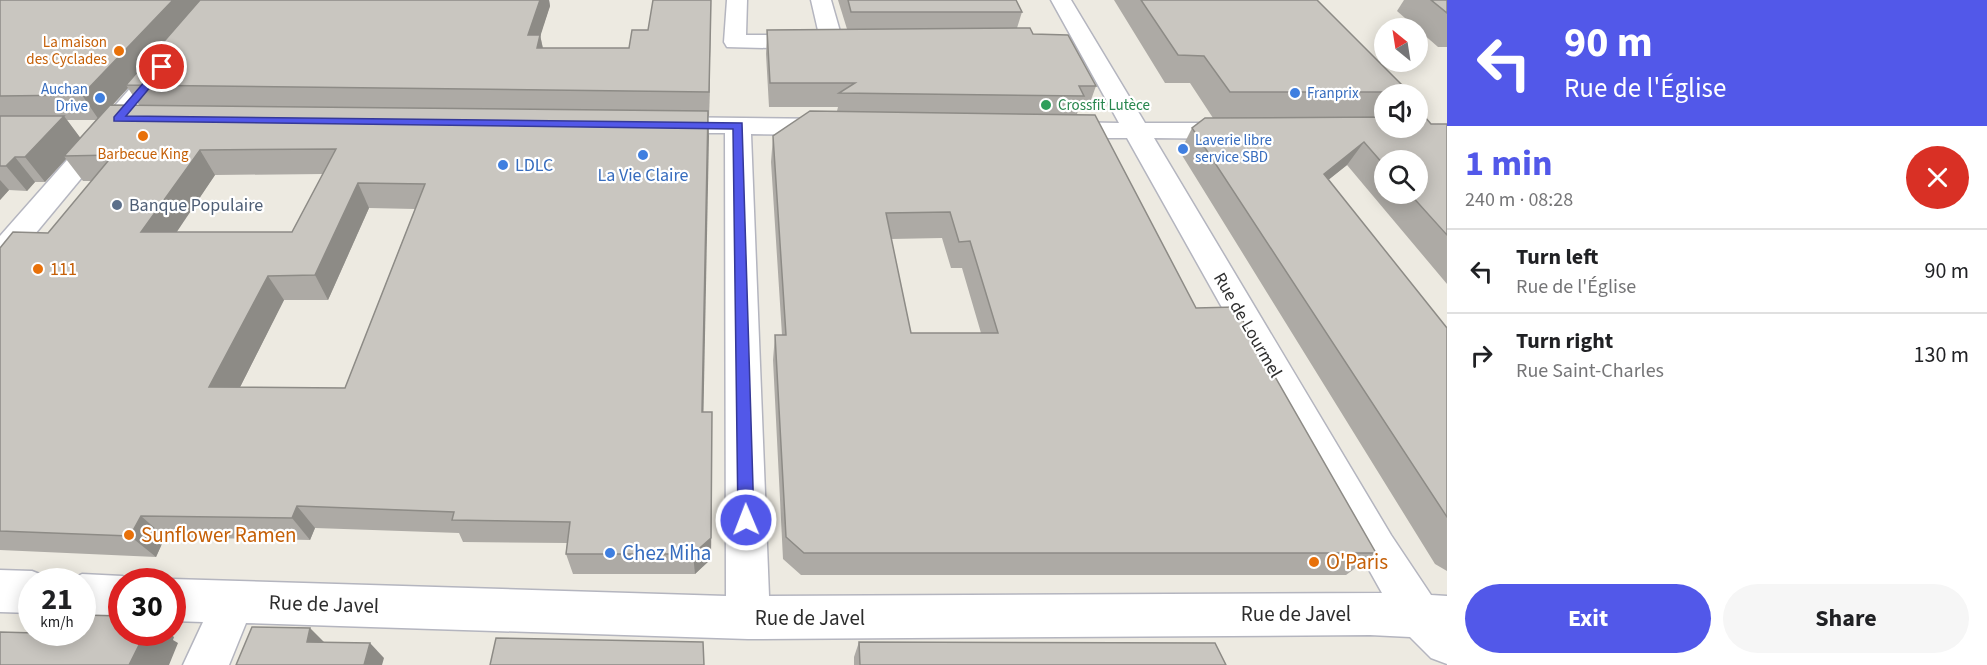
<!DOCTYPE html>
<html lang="en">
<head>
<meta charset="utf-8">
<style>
	:root { --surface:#fff; --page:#f6f6f6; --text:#202124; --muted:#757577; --line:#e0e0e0; --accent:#5258e9 }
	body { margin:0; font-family:"Source Sans 3",sans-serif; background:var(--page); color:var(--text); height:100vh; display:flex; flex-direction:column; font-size:22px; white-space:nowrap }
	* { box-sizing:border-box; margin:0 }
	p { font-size:20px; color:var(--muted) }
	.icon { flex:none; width:33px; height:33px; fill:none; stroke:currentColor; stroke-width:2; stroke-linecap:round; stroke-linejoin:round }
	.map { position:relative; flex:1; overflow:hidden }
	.panel { display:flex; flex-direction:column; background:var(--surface); width:540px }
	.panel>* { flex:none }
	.guide { background:#5258e9; color:#fff; overflow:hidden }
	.needle { width:39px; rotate:330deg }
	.controls { position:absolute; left:1374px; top:18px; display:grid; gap:12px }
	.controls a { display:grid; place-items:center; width:54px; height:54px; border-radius:50%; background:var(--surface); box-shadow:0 3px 15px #0003; font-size:30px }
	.speed { position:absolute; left:18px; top:568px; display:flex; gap:12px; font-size:30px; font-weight:700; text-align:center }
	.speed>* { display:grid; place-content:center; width:78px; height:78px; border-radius:50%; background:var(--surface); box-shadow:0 3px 15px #0003; line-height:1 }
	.speed small { font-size:15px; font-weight:400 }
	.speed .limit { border:9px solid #d22; background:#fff; color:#111 }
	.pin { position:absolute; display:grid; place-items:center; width:51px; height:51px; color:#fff; margin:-26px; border:3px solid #fff; border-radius:50%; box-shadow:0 2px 6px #0007 }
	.me { position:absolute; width:66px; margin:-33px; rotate:359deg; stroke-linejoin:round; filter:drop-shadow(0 0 4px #0008) }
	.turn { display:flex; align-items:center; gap:21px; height:126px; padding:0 18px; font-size:27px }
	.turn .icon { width:78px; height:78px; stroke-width:2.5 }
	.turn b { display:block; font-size:42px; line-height:51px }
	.round { display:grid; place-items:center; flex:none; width:63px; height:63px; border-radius:32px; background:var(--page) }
	.summary { display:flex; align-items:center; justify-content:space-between; height:102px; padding:0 18px }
	h1 { font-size:36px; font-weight:700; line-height:45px; color:var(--accent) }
	.button { display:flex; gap:12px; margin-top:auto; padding:12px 18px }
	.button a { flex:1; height:69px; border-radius:36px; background:var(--accent); color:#fff; font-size:24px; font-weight:700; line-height:69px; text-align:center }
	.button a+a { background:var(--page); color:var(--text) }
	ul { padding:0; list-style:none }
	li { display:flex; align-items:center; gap:18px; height:84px; padding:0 18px; border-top:2px solid var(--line) }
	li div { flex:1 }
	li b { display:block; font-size:22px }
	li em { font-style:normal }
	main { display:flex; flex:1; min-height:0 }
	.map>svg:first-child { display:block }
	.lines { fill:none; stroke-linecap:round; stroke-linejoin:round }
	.minor-casing { stroke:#b4b5bf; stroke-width:3 }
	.minor { fill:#fff; fill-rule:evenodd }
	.wall { fill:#adaaa5; fill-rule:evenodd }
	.shaded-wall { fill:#8d8b86 }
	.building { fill:#c9c6c0; stroke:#8d8b86; stroke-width:1.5; fill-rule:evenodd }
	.route { fill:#5258e9; stroke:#353997; stroke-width:1.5 }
	.food-dot { fill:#e8710a; stroke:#fff; stroke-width:2 }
	.shop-dot { fill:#3f7fe0; stroke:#fff; stroke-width:2 }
	.leisure-dot { fill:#2e9e5b; stroke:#fff; stroke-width:2 }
	.service-dot { fill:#5c6f8a; stroke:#fff; stroke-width:2 }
	.labels { text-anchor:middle; stroke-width:4.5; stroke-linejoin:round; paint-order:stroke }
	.far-food-label { font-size:15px; fill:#c56008; stroke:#fff; text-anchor:end }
	.far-shop-label { font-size:15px; fill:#366cbe; stroke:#fff; text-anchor:start }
	.far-leisure-label { font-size:15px; fill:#27864d; stroke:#fff; text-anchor:start }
	.shop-label { font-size:18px; fill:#366cbe; stroke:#fff; text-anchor:start }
	.service-label { font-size:18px; fill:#4e5e75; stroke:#fff; text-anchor:start }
	.food-label { font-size:18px; fill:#c56008; stroke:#fff; text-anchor:start }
	.street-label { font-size:18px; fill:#2d2d2d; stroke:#fff }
	.near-food-label { font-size:21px; fill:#c56008; stroke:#fff; text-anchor:start }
	.near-shop-label { font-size:21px; fill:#366cbe; stroke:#fff; text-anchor:start }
	.near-street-label { font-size:21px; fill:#2d2d2d; stroke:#fff }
</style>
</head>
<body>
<main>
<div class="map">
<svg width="1447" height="665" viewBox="0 0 1447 665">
	<rect width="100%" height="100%" fill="#edeae1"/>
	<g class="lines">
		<g class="minor-casing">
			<g id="minor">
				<path d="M 208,0 L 229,0 L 11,263 L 0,266 L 0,236 Z"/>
				<path d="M 727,0 L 747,0 L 746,35 L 811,35 L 820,39 L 811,0 L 831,0 L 843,42 L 840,47 L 832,49 L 824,47 L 822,43 L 819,47 L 811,49 L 727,47 L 724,42 Z"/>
				<path d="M 1051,0 L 1071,0 L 1145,123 L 1235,123 L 1244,126 L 1248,131 L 1244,136 L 1235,139 L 1154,138 L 1391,535 L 1431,595 L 1447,596 L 1447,664 L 1431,658 L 1410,637 L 1370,635 L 748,639 L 246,623 L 229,665 L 183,665 L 203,622 L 172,621 L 172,582 L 165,582 L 172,579 L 726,596 L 725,133 L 663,133 L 654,130 L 650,125 L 654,120 L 663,117 L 833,119 L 842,122 L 846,127 L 842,132 L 833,135 L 751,134 L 769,596 L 1382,593 L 1127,138 L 1059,138 L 1050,135 L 1046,130 L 1050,125 L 1059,122 L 1119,123 Z"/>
				<path d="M 0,570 L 32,571 L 47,577 L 49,582 L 32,582 L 32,613 L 0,612 Z"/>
				<path d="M 82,574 L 122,576 L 136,582 L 122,582 L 122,618 L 82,616 L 82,582 L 66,582 Z"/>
			</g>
		</g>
		<use href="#minor" class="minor"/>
	</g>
	<g class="wall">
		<path d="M 0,0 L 549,0 L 550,6 L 540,35 L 543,48 L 629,48 L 648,30 L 711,0 L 709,116 L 708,116 L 703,412 L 712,435 L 711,559 L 695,574 L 573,574 L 566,554 L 567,543 L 463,542 L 459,533 L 315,528 L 310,540 L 165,537 L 156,557 L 0,550 L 0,248 L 48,233 L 92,181 L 83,181 L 66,159 L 45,182 L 35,182 L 27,191 L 9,190 L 0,200 ZM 128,88 L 139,105 L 112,105 ZM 67,120 L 96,120 L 80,138 ZM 323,174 L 292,232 L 176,232 L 215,175 ZM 369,208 L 415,209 L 345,388 L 240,387 L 284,300 L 328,300 Z"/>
		<path d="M 838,0 L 1016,0 L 1022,12 L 1017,28 L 1033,34 L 1096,86 L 1087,111 L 1078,111 L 1077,114 L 1196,308 L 1376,553 L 1346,575 L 801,575 L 783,559 L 773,360 L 775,335 L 782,335 L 771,162 L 773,136 L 837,111 L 838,107 L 769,107 L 766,54 L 767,30 L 847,29 ZM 942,238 L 951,268 L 962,268 L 981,333 L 911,333 L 891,239 Z"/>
		<path d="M 1114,0 L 1317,0 L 1411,94 L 1384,94 L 1384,128 L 1431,124 L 1447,124 L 1447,284 L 1347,165 L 1328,180 L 1447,328 L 1447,571 L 1435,564 L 1180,152 L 1192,128 L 1213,118 L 1190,83 L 1165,83 ZM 1384,160 L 1418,194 L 1384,194 Z"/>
		<path d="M 1404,0 L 1447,0 L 1447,47 L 1438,47 L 1397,11 Z"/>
		<path d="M 859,642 L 1226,665 L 854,665 L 854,657 Z"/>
	</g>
	<g class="shaded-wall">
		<path d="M 173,0 L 206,0 L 126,85 L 128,88 L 99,120 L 82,95 Z"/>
		<path d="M 540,0 L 549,0 L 550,6 L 533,59 L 528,35 Z"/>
		<path d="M 711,0 L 709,116 L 709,92 Z"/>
		<path d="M 540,35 L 545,59 L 537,48 Z"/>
		<path d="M 708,111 L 709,136 L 703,436 L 702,412 Z"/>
		<path d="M 64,116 L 82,140 L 64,156 L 66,159 L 45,182 L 25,157 Z"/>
		<path d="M 1364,142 L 1347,165 L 1307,197 L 1324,174 Z"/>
		<path d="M 200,150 L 215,175 L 160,257 L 141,232 Z"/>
		<path d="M 15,157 L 35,182 L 27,191 L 6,166 Z"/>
		<path d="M 0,180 L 9,190 L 0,200 Z"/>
		<path d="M 358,183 L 369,208 L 328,300 L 315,275 Z"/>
		<path d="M 268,276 L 284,300 L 228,411 L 209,387 Z"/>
		<path d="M 712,412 L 711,559 L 695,574 L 693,554 Z"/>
		<path d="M 297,506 L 315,528 L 310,540 L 292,518 Z"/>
		<path d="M 141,516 L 165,537 L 156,557 L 130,536 Z"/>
		<path d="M 310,628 L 326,644 L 307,642 Z"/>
		<path d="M 145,633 L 169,633 L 174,637 L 173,640 L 178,643 L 169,665 L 129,665 Z"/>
		<path d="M 370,643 L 384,658 L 382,665 L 364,665 Z"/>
	</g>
	<g class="building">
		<path d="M 0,0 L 173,0 L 82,95 L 0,96 Z"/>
		<path d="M 200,0 L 540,0 L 528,35 L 540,35 L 537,48 L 629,48 L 632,30 L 648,30 L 653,0 L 711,0 L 709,92 L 126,85 Z"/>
		<path d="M 848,0 L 1016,0 L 1022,12 L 851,12 Z"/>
		<path d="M 1141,0 L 1317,0 L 1411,94 L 1406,94 L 1404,92 L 1230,92 L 1204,56 L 1178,55 Z"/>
		<path d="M 1431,0 L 1447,0 L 1447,13 Z"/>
		<path d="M 1030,28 L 1033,34 L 1068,35 L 1096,86 L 1079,86 L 1084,96 L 839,93 L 855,83 L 770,83 L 767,30 Z"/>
		<path d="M 110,105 L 708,111 L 702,412 L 712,412 L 711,538 L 693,554 L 566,554 L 570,522 L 452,520 L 454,512 L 297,506 L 292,518 L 141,516 L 130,536 L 0,531 L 0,248 L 13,232 L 48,233 L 113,155 L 64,156 ZM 336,149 L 292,232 L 141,232 L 200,150 ZM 358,183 L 425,184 L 345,388 L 209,387 L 268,276 L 315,275 Z"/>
		<path d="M 810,111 L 1095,115 L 1196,308 L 1235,307 L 1376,553 L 804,553 L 786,537 L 775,335 L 786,335 L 773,136 ZM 950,212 L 959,242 L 970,241 L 998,333 L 911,333 L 886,213 Z"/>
		<path d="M 0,116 L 64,116 L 25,157 L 15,157 L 6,166 L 0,166 Z"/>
		<path d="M 1384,117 L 1384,128 L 1418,128 L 1418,117 L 1425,117 L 1431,124 L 1447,124 L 1447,235 L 1410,194 L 1418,194 L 1418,160 L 1384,160 L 1384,165 L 1364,142 L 1324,174 L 1447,328 L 1447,517 L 1192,128 L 1205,118 Z"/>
		<path d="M 83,615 L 122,616 L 122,633 L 145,633 L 129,665 L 0,665 L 0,632 L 72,634 L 72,633 L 82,633 Z"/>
		<path d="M 252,627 L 310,628 L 307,642 L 370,643 L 364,665 L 236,665 Z"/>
		<path d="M 496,638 L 703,642 L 704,665 L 490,665 Z"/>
		<path d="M 859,642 L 1215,643 L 1226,665 L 860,665 Z"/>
	</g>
	<path class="route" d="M 162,64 L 167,67 L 126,116 L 742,123 L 754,520 L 752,526 L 746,528 L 740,526 L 738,520 L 733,129 L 114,121 L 114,117 L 159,65 Z"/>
	<g class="food-dot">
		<circle cx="119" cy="51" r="6"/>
		<circle cx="143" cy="136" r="6"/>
		<circle cx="38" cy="269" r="6"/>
		<circle cx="129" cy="535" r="6"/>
		<circle cx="1314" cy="562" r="6"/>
	</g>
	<g class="shop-dot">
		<circle cx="1295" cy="93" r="6"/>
		<circle cx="100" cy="98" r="6"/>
		<circle cx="1183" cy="149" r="6"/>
		<circle cx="643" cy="155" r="6"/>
		<circle cx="503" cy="165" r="6"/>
		<circle cx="610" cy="553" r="6"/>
	</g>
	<circle class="leisure-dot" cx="1046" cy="105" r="6"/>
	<circle class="service-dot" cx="117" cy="205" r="6"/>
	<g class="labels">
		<g class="far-food-label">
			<text x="107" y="47">La maison<tspan x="107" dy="17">des Cyclades</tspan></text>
			<text x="143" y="159" text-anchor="middle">Barbecue King</text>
		</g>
		<g class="far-shop-label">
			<text x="88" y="94" text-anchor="end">Auchan<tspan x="88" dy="17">Drive</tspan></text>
			<text x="1307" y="98">Franprix</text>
			<text x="1195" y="145">Laverie libre<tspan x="1195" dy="17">service SBD</tspan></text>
		</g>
		<g class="far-leisure-label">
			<text x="1058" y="110">Crossfit Lutèce</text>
		</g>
		<g class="shop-label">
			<text x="515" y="171">LDLC</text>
			<text x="643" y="181" text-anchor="middle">La Vie Claire</text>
		</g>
		<g class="service-label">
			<text x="129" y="211">Banque Populaire</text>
		</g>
		<g class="food-label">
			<text x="50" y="275">111</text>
		</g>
		<g class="street-label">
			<text transform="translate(1248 325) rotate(60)" y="6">Rue de Lourmel</text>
		</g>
		<g class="near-food-label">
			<text x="141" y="542">Sunflower Ramen</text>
			<text x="1326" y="569">O'Paris</text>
		</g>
		<g class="near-shop-label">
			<text x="622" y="560">Chez Miha</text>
		</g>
		<g class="near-street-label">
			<text transform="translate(324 604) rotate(2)" y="7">Rue de Javel</text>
			<text x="1296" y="621">Rue de Javel</text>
			<text x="810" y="625">Rue de Javel</text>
		</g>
	</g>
</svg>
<div class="controls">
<a><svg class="needle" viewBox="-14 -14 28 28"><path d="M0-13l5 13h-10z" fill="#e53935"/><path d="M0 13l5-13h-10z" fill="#757577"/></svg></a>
<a><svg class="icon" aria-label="sound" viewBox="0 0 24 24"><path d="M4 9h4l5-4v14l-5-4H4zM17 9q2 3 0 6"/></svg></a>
<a><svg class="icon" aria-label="search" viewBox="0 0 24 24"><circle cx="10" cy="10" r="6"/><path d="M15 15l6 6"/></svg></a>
</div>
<div class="speed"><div>21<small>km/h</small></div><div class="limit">30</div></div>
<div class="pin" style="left:162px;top:67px;background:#d93025"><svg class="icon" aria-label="arrive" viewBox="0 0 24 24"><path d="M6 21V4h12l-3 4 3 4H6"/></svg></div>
<svg class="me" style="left:746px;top:520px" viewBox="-20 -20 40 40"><circle r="17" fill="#5258e9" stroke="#fff" stroke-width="3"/><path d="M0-11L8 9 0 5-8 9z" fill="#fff"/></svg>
</div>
<section class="panel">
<div class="guide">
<div class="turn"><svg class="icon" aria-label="left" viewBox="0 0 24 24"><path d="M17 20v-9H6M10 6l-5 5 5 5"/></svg><div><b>90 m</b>Rue de l'Église</div></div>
</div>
<div class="summary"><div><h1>1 min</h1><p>240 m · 08:28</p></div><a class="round" style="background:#d93025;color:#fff"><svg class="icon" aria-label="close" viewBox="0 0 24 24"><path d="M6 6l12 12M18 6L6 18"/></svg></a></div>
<ul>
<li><svg class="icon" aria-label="left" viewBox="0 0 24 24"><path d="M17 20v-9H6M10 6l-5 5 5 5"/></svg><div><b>Turn left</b><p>Rue de l'Église</p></div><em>90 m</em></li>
<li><svg class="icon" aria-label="right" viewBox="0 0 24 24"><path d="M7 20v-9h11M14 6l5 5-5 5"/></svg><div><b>Turn right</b><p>Rue Saint-Charles</p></div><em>130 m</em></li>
</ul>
<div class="button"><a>Exit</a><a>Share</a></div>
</section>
</main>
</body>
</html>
